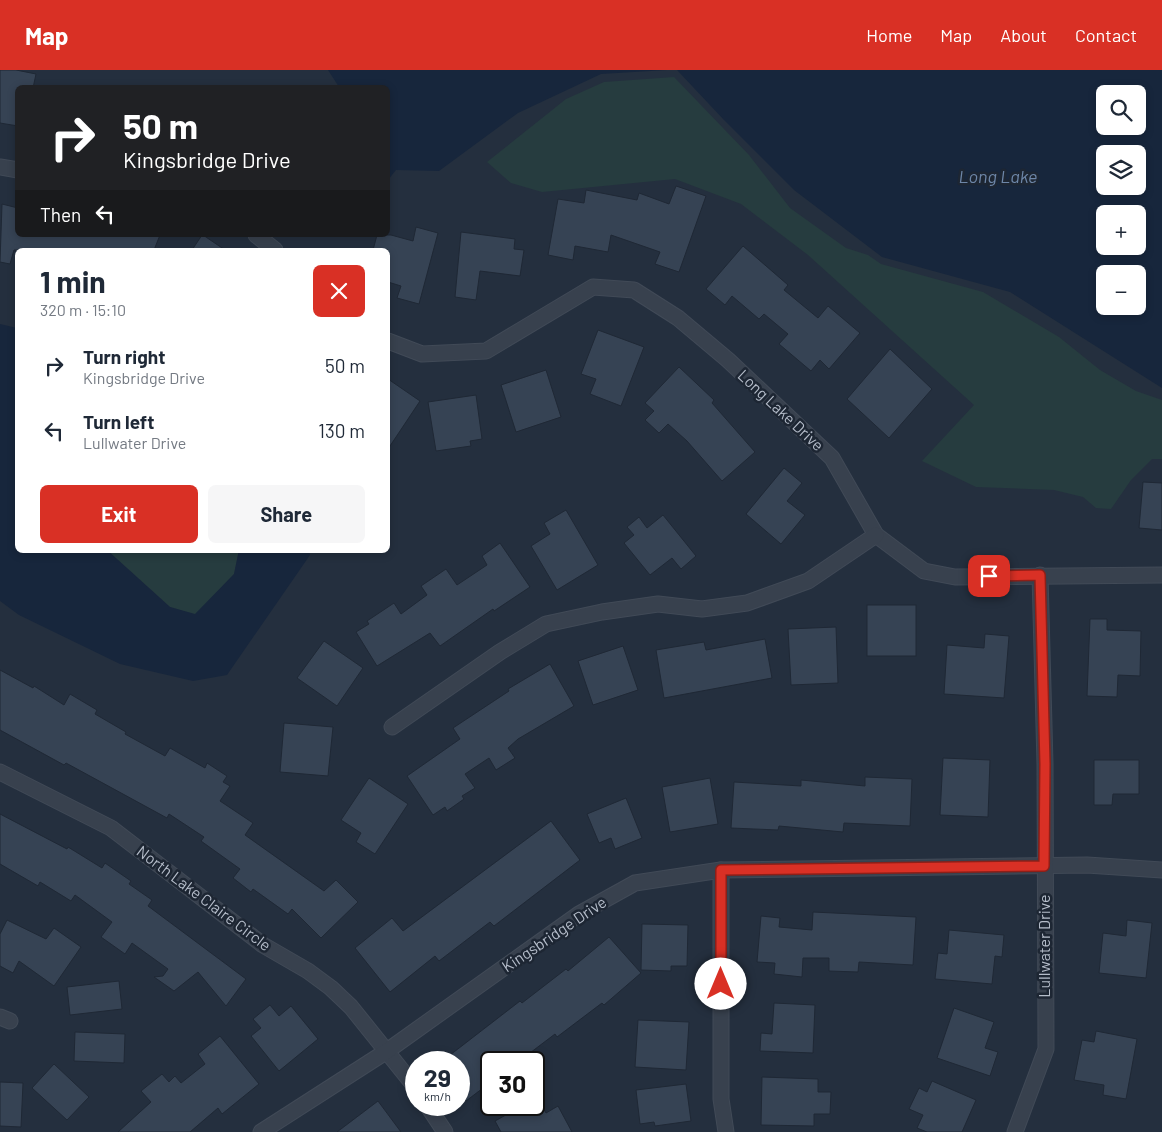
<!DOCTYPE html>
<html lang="en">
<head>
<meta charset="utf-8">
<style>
	:root { --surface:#fff; --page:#f6f6f7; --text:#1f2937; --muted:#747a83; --accent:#d93025 }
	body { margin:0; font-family:Barlow,sans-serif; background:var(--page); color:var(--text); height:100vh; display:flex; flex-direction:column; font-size:19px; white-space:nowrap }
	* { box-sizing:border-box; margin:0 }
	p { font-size:16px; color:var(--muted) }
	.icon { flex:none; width:28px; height:28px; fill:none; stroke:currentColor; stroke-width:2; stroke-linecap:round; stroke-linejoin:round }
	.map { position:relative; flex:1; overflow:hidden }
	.sheet { position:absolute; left:15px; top:178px; width:375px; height:305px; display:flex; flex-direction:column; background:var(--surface); border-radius:8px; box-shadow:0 2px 8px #0003 }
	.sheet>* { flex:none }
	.hud { position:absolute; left:15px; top:15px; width:375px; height:152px; border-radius:8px; box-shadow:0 2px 8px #0003; background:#202124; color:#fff; overflow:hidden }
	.tools { position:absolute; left:1096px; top:15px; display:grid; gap:10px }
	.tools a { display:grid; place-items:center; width:50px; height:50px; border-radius:8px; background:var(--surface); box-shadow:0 2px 8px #0003; font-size:25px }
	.speed { position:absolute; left:405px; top:981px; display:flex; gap:10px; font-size:25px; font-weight:700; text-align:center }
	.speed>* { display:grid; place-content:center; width:65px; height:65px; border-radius:50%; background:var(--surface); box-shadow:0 2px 8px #0003; line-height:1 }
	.speed small { font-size:12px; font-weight:400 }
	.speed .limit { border:2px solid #111; border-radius:8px; background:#fff; color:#111 }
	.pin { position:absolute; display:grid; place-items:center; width:42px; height:42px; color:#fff; margin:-21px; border-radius:10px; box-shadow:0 2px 8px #0006 }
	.me { position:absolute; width:55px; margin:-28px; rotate:0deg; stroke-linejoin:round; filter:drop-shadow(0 0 4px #0008) }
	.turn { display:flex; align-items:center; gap:18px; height:105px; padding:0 25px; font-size:22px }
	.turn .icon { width:65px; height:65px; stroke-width:2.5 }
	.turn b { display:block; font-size:35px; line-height:42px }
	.then { display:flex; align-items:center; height:48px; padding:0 25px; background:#0003; gap:10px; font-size:19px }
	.round { display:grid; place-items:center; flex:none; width:52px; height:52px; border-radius:8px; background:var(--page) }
	.summary { display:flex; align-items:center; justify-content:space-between; height:85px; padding:0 25px }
	h1 { font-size:30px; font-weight:700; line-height:38px }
	.button { display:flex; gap:10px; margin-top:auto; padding:10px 25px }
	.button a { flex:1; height:58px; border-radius:8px; background:var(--accent); color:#fff; font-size:20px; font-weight:700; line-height:58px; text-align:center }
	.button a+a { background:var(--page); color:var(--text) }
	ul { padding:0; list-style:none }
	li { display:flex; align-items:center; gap:15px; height:65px; padding:0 25px }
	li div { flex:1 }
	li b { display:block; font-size:19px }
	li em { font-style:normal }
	header { display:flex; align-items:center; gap:30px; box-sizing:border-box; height:70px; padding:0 25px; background:var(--accent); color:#fff }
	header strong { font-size:24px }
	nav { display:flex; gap:28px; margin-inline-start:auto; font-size:18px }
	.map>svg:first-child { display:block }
	.green { fill:#263c3f }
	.water { fill:#17263c; fill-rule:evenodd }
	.building { fill:#364354; stroke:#1f2835 }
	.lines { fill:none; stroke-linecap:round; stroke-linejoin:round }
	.minor-casing { stroke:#414a57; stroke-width:17 }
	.minor { stroke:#38414e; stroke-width:15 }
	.route-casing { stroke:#8d1f18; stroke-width:12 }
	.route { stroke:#d93025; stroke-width:9 }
	.labels { text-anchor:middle; stroke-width:5; stroke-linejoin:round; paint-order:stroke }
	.street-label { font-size:16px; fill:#b4bcc9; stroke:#1d2633 }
	.water-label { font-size:18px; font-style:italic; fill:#6d86a8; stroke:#1d2633 }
</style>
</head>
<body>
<header>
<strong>Map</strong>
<nav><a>Home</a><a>Map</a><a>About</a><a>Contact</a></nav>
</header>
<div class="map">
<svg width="1162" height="1062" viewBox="0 0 1162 1062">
	<rect width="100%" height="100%" fill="#242f3e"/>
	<g class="green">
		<path d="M 674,7 L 749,85 L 790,138 L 846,178 L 868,185 L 881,194 L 983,222 L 1059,267 L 1100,300 L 1136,321 L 1162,330 L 1162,389 L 1152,389 L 1131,410 L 1111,439 L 1096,438 L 1083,427 L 1054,420 L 976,417 L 922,391 L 974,335 L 808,185 L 741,134 L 675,109 L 542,122 L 511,113 L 487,92 L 566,29 L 604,12 Z"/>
		<path d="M 107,480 L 239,480 L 234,504 L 196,545 L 170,537 Z"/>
	</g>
	<g class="water">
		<path d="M 328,0 L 667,0 L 601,4 L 518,43 L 439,101 L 396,100 L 388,110 L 388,18 L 339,17 Z"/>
		<path d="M 677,0 L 1162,0 L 1162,318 L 1010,222 L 882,187 L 794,120 L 724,50 ZM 1105,24 L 1138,24 L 1138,56 L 1105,56 ZM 1105,84 L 1138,84 L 1138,116 L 1105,116 ZM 1105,144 L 1138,144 L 1138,176 L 1105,176 ZM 1105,204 L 1138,204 L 1138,236 L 1105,236 Z"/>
		<path d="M 0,254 L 17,258 L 18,480 L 107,480 L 170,537 L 195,544 L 234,504 L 239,480 L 309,480 L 310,485 L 227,605 L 193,611 L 120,594 L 19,545 L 0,531 Z"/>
	</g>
	<g class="building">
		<path d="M 0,0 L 16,0 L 36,4 L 33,18 L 18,18 L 18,56 L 0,53 Z"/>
		<path d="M 676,116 L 706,126 L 679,202 L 655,194 L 660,182 L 611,165 L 608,182 L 575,176 L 573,190 L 548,185 L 558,129 L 584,133 L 586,120 L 637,130 L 639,123 L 669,134 Z"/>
		<path d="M 2,134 L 18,138 L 18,165 L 160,165 L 154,180 L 14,180 L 10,194 L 0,192 Z"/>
		<path d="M 416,157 L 438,163 L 419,234 L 397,228 L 401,216 L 388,212 L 388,180 L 373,180 L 377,165 L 391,165 L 413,171 Z"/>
		<path d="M 461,162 L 515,169 L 514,179 L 524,180 L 520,206 L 480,201 L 476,230 L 455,227 Z"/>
		<path d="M 202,165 L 203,165 L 225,180 L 192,180 Z"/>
		<path d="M 743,176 L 788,215 L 784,220 L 818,248 L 828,236 L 860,263 L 829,299 L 820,290 L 811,301 L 779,274 L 788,264 L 764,244 L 759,249 L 732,226 L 725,235 L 706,219 Z"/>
		<path d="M 598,260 L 644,277 L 621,336 L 590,324 L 596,309 L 581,304 Z"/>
		<path d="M 890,279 L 932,319 L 889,368 L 847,329 Z"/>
		<path d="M 679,297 L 714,330 L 712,333 L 755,382 L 722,411 L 687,371 L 668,354 L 659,363 L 645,350 L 654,341 L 645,333 Z"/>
		<path d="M 546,300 L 561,347 L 516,362 L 501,315 Z"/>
		<path d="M 388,309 L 420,331 L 388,379 Z"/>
		<path d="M 476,325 L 482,369 L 470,371 L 471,376 L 436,381 L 428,332 Z"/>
		<path d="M 784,398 L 802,413 L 787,431 L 805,445 L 781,474 L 746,444 Z"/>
		<path d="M 1143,412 L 1162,413 L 1162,460 L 1139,458 Z"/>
		<path d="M 566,440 L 598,495 L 557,520 L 531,476 L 550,464 L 544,453 Z"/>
		<path d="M 663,445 L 696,486 L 681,499 L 672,488 L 650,505 L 624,473 L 634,465 L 627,457 L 639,447 L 647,458 Z"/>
		<path d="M 500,473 L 530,517 L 494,541 L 493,539 L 440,576 L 430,563 L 377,596 L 356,562 L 369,554 L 367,551 L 394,533 L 401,544 L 427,525 L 421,516 L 446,499 L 457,515 L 487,495 L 482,486 Z"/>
		<rect x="867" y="535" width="49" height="51"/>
		<path d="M 1090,549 L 1107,549 L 1107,560 L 1141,561 L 1140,606 L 1118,605 L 1117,627 L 1087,626 Z"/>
		<path d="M 836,557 L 838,613 L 791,615 L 788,559 Z"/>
		<path d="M 985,564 L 1009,566 L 1004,628 L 944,624 L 947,575 L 984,578 Z"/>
		<path d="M 765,569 L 772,608 L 664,628 L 656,580 L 704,572 L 706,580 Z"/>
		<path d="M 324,571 L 363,598 L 337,636 L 297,608 Z"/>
		<path d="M 623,576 L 638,620 L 593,635 L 578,591 Z"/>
		<path d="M 550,594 L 574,636 L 518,669 L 508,678 L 515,688 L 496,700 L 489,688 L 465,704 L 475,718 L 462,726 L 464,729 L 447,741 L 445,737 L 433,745 L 407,706 L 460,669 L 453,658 L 509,621 L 508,619 Z"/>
		<path d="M 0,600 L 33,618 L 34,616 L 64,635 L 70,624 L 97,640 L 95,644 L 126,662 L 125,664 L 165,686 L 170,678 L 205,698 L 207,693 L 227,706 L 223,712 L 230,716 L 220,731 L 253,753 L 245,765 L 324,821 L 336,810 L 358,832 L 321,868 L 292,839 L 288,844 L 253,819 L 251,822 L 233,808 L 240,799 L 201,771 L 204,767 L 169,744 L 167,748 L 66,693 L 64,695 L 0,660 Z"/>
		<path d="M 284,653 L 333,657 L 328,706 L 280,702 Z"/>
		<path d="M 943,688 L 990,690 L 988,747 L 940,745 Z"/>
		<path d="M 1094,690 L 1139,690 L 1139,724 L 1113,724 L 1112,735 L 1094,735 Z"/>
		<path d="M 865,707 L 912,709 L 910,756 L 844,753 L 843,762 L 779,756 L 778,760 L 731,758 L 734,712 L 801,716 L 801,710 L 865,716 Z"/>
		<path d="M 369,708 L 408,734 L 375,784 L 356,772 L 361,763 L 341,750 Z"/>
		<path d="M 710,708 L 718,754 L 670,762 L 662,717 Z"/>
		<path d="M 626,728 L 642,768 L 615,779 L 611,768 L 599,773 L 587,744 Z"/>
		<path d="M 0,744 L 67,779 L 68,777 L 102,798 L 105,793 L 131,811 L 129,814 L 152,830 L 148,836 L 246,909 L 226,936 L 198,902 L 174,921 L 154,907 L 163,906 L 168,899 L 132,873 L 125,884 L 101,867 L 112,852 L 75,825 L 71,831 L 40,812 L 38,816 L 0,794 Z"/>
		<path d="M 551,751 L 580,790 L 494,856 L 490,852 L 439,891 L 435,886 L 390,922 L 355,878 L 392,848 L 403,861 Z"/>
		<path d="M 813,842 L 916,847 L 913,895 L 859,892 L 858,902 L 829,901 L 829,888 L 803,888 L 802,907 L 774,904 L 775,893 L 757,892 L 761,846 L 780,848 L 779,857 L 812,860 Z"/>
		<path d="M 7,850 L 46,869 L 54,858 L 81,877 L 54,916 L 19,891 L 13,903 L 0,896 L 0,864 Z"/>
		<path d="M 1127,850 L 1152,853 L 1146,908 L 1099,903 L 1103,863 L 1126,866 Z"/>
		<path d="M 642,854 L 688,855 L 687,896 L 671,896 L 671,901 L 641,900 Z"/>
		<path d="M 949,860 L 1004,865 L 1002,887 L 995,886 L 992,914 L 935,909 L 938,883 L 947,884 Z"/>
		<path d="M 609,867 L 641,903 L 604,935 L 602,933 L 557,967 L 555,964 L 518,992 L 491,992 L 491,1012 L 466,1031 L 459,1021 L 459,992 L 441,992 L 520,931 L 522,933 L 566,899 L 568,901 Z"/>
		<path d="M 119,911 L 122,939 L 70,945 L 67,917 Z"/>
		<path d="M 774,933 L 815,935 L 813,983 L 760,981 L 761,963 L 772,964 Z"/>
		<path d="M 270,935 L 279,946 L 291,936 L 318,969 L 279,1001 L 251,966 L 261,958 L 253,949 Z"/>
		<path d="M 954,938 L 994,952 L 985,978 L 998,982 L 990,1006 L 937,988 Z"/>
		<path d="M 638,950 L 689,952 L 686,1000 L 635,997 Z"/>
		<path d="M 1096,961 L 1137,969 L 1126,1029 L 1103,1025 L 1104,1015 L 1074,1010 L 1082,970 L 1094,972 Z"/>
		<path d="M 75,962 L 125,964 L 124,993 L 74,991 Z"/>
		<path d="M 220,966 L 259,1014 L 222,1044 L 218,1038 L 190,1062 L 118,1062 L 151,1032 L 141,1021 L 162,1004 L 169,1012 L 175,1006 L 181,1013 L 205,994 L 198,984 Z"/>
		<path d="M 54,994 L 89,1027 L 67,1050 L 32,1018 Z"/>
		<path d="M 762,1007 L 818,1009 L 818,1022 L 831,1022 L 830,1044 L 814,1044 L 814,1056 L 761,1055 Z"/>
		<path d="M 932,1011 L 976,1030 L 962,1062 L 927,1062 L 917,1058 L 923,1045 L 909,1039 L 919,1018 L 927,1022 Z"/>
		<path d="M 0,1012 L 23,1013 L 21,1057 L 0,1056 Z"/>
		<path d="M 686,1014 L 691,1051 L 655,1056 L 654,1052 L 640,1054 L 636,1020 Z"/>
		<path d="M 378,1031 L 401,1062 L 337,1062 Z"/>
		<path d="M 524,1035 L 542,1035 L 546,1043 L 558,1036 L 572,1062 L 501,1062 L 495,1051 Z"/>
	</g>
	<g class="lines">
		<g class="minor-casing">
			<g id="minor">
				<path d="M 0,97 L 18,100"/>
				<path d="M 256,165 L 275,180"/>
				<path d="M 388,271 L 422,284 L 486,281 L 593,217 L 634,220 L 678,248 L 728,290 L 832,388 L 876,465 L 924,501 L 955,507 L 1162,505"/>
				<path d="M 392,657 L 500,582 L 546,554 L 602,542 L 658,534 L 702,539 L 747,533 L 808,511 L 876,465"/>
				<path d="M 0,702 L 111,758 L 263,875 L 308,901 L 331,918 L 351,937 L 416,1018"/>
				<path d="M 721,800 L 721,1029 L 726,1062"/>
				<path d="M 0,947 L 10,951"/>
				<path d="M 427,1035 L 445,1062"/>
				<path d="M 261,1062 L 387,981 L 579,844 L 635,813 L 721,800 L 1087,795 L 1162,800"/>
				<path d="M 1015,1062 L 1046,979 L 1045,694 L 1040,505"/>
			</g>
		</g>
		<use href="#minor" class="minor"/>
	</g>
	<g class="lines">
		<g class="route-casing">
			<path id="route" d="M 721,914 L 721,800 L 1044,796 L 1045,694 L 1040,505 L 989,506"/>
		</g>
		<use href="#route" class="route"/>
	</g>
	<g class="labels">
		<g class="street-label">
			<text transform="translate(781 340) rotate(43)" y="6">Long Lake Drive</text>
			<text transform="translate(204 828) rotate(37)" y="6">North Lake Claire Circle</text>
			<text transform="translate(554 864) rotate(-34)" y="6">Kingsbridge Drive</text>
			<text transform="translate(1044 876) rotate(-90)" y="6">Lullwater Drive</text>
		</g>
		<g class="water-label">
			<text x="998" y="113">Long Lake</text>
		</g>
	</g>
</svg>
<div class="tools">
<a><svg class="icon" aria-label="search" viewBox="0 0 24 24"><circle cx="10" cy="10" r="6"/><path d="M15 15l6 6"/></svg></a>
<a><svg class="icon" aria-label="layers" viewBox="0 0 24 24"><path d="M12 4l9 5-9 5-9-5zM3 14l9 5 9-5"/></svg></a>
<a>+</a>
<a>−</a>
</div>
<div class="speed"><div>29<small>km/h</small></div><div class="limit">30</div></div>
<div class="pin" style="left:989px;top:506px;background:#d93025"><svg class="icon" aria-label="arrive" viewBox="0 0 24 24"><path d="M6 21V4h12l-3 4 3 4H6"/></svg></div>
<svg class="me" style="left:721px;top:914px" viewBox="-20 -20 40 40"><circle r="19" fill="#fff"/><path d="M0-13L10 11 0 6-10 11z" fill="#d93025"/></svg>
<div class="hud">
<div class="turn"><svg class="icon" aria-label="right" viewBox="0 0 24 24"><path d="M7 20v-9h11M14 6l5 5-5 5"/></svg><div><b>50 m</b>Kingsbridge Drive</div></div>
<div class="then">Then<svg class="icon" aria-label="left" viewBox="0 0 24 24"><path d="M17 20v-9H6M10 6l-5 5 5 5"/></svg></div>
</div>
<section class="sheet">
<div class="summary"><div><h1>1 min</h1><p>320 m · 15:10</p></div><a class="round" style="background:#d93025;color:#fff"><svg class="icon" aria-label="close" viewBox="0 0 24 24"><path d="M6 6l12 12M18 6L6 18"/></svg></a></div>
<ul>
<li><svg class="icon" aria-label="right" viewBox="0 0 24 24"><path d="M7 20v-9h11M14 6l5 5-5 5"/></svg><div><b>Turn right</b><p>Kingsbridge Drive</p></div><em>50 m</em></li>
<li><svg class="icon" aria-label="left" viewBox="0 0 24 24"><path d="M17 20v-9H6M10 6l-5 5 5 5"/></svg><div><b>Turn left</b><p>Lullwater Drive</p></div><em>130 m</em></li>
</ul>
<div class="button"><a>Exit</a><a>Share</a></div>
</section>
</div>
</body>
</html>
